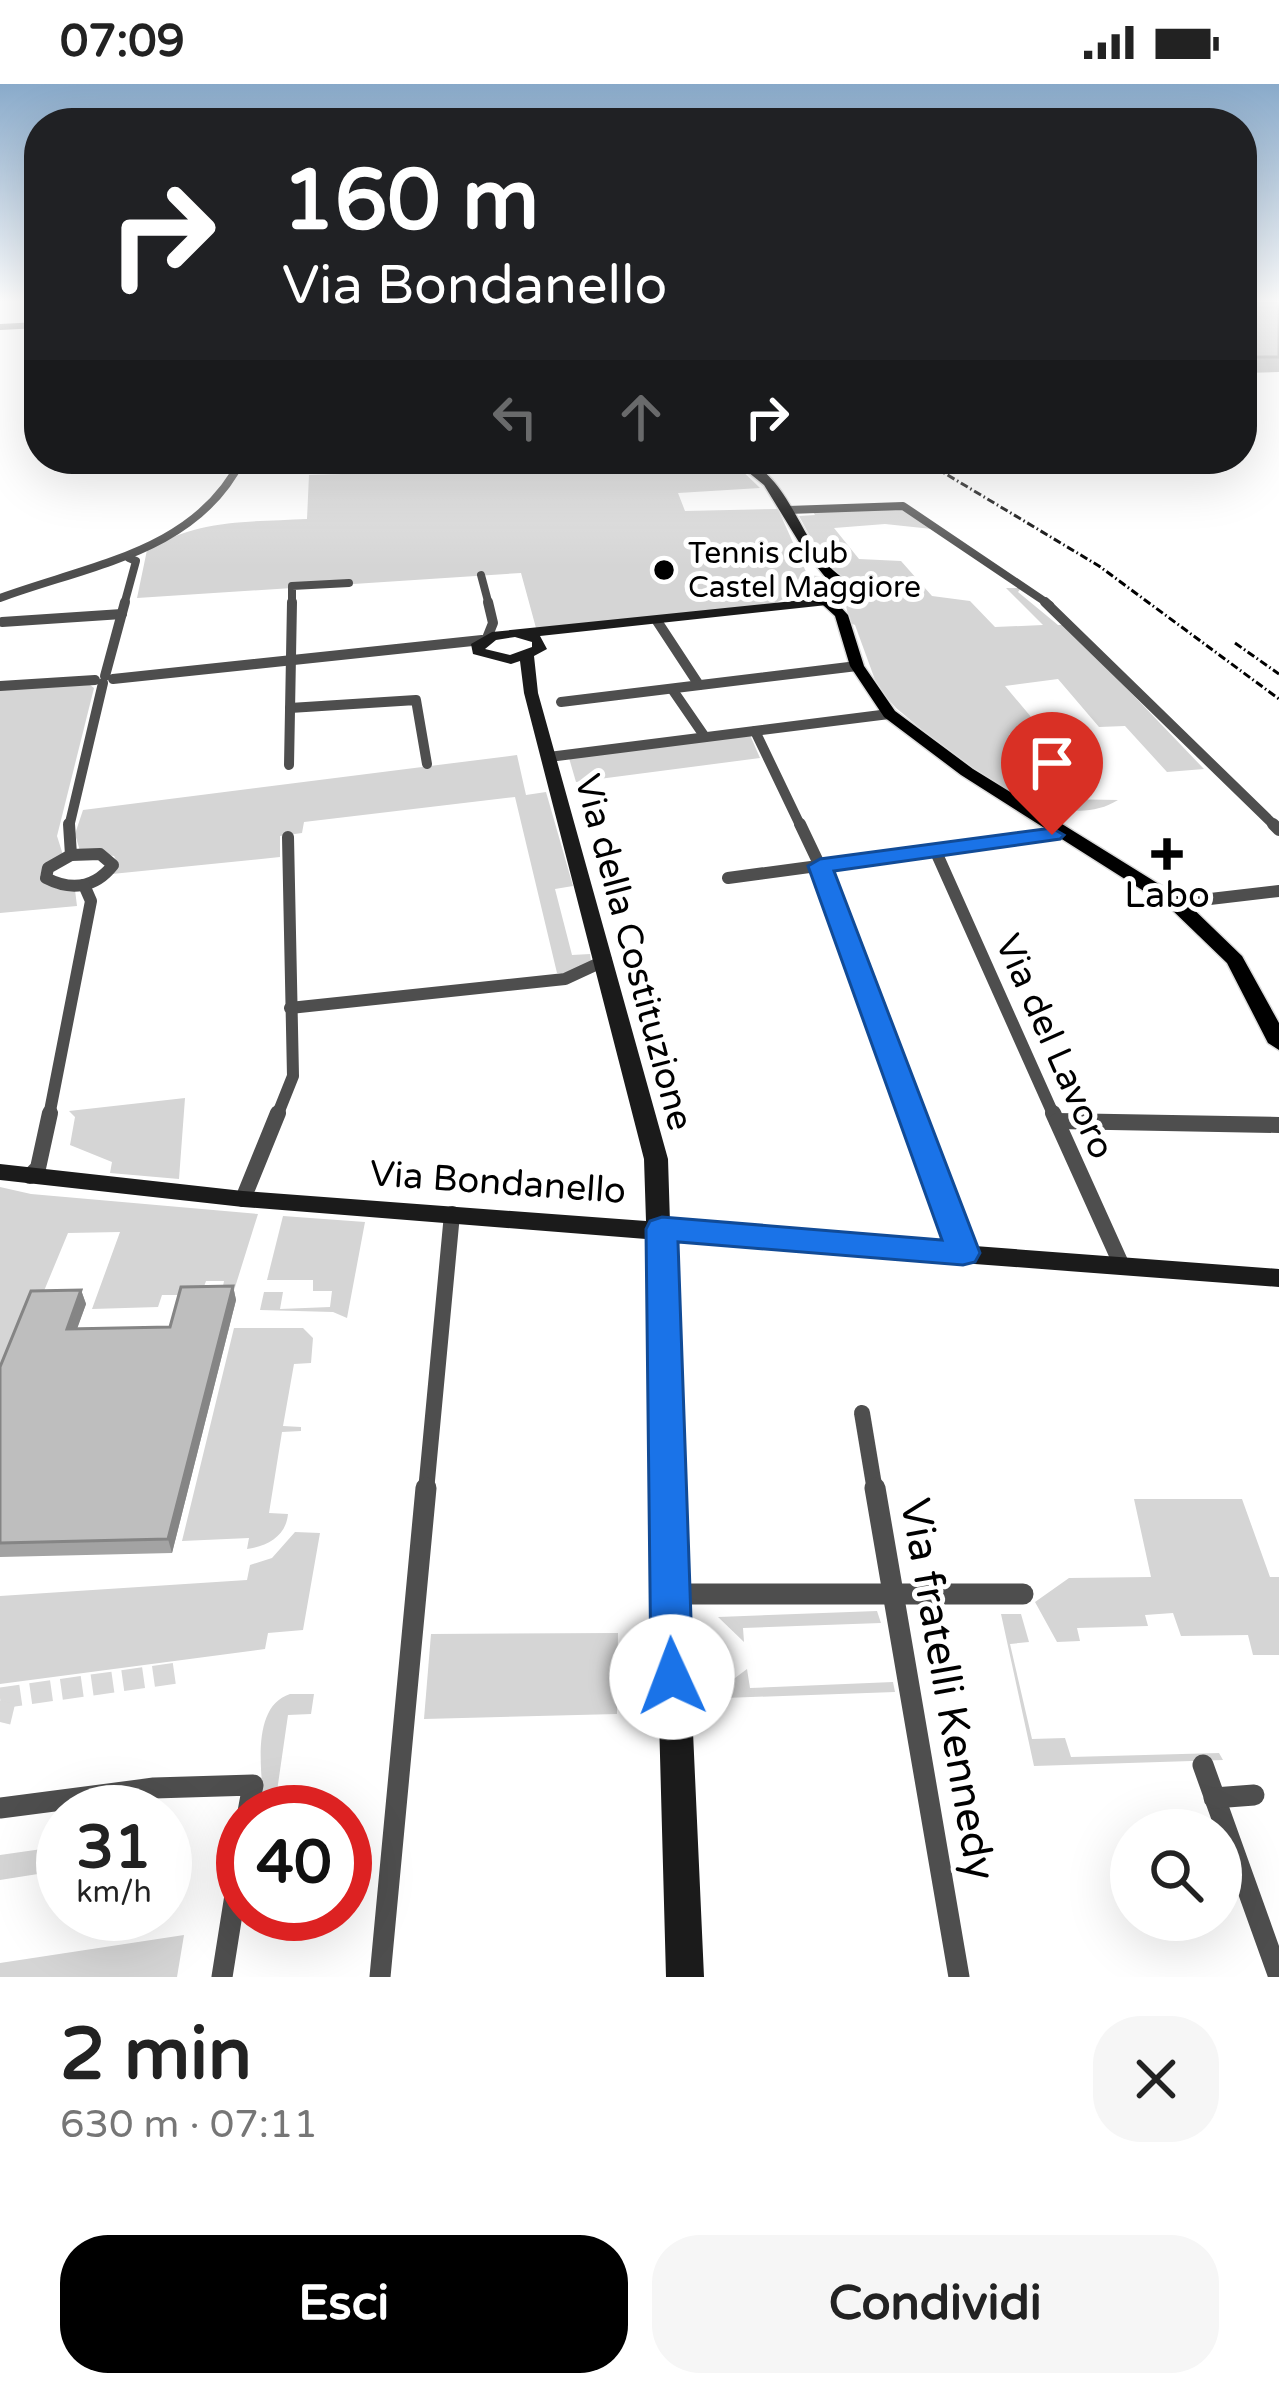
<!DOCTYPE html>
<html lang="it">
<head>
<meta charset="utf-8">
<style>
	:root { --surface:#fff; --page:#f6f6f6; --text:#222; --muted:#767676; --accent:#000 }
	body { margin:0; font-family:"Varela Round",sans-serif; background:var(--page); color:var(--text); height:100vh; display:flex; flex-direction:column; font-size:45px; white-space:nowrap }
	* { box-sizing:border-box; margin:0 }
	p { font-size:39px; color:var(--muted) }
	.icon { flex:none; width:66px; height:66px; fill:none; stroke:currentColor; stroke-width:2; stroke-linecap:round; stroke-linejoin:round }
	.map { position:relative; height:1893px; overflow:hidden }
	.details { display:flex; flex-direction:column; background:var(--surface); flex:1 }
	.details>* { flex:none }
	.top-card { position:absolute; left:24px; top:24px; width:1233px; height:366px; border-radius:48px; box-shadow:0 12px 48px #0002; background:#202124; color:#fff; overflow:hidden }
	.tools { position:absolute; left:1110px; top:1725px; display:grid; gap:24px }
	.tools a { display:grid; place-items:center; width:132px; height:132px; border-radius:50%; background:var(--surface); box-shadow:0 12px 48px #0002; font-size:60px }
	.speed { position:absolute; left:36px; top:1701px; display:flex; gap:24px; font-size:60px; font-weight:700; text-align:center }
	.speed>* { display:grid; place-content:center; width:156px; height:156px; border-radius:50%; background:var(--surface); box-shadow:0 12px 48px #0002; line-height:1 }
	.speed small { font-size:30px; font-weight:400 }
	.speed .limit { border:18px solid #d22; background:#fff; color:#111 }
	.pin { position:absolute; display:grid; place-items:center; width:102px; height:102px; color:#fff; margin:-123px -51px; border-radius:50% 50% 50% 0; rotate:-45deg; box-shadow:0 0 12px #0007 }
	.pin .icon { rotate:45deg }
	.me { position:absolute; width:132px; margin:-66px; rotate:358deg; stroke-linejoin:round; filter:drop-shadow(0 0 9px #0008) }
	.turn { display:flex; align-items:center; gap:42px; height:252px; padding:0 60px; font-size:54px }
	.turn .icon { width:156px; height:156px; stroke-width:2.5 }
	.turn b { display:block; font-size:84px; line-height:102px }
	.lanes { display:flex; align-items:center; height:114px; padding:0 60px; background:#0003; justify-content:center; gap:60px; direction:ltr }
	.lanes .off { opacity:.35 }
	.round { display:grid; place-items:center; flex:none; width:126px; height:126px; border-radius:48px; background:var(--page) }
	.head { display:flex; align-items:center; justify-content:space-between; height:204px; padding:0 60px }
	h1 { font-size:72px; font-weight:800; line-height:90px }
	.action { display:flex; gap:24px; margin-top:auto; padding:24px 60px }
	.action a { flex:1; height:138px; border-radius:48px; background:var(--accent); color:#fff; font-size:48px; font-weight:800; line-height:138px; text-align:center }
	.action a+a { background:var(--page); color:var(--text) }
	.status { display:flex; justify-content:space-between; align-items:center; height:84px; padding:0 60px; background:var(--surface); direction:ltr }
	.status svg { height:33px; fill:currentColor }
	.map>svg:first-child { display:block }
	.green { fill:#d5d5d5 }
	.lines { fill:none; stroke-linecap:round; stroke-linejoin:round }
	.street-tunnel { stroke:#d9d9d9; stroke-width:21; stroke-dasharray:21 10; stroke-linecap:butt }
	.primary-casing { stroke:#dbdbdb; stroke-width:3 }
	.street-far5 { stroke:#4e4e4e; stroke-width:6 }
	.street-far4 { stroke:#4e4e4e; stroke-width:8 }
	.street-far3 { stroke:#4e4e4e; stroke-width:10 }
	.street-far2 { stroke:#4e4e4e; stroke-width:12 }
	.street-far1 { stroke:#4e4e4e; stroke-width:16 }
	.street { stroke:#4e4e4e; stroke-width:21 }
	.secondary { fill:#1b1b1b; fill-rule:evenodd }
	.primary { fill:#000; fill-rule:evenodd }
	.rail { stroke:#000; stroke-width:3; stroke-dasharray:8 3 1.5 3; stroke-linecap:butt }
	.wall { fill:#a3a3a3 }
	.shaded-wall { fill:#858585 }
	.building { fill:#bebebe; stroke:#858585; stroke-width:3 }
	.route { fill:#1a73e8; stroke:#114b97; stroke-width:3 }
	.poi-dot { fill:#000; stroke:#fff; stroke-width:4.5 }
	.labels { text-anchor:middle; stroke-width:10; stroke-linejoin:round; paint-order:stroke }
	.far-poi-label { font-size:30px; fill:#000; stroke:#fff; text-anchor:start }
	.poi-label { font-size:36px; fill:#000; stroke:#fff }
	.street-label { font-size:36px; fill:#000; stroke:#fff }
	.near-street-label { font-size:42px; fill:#000; stroke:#fff }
</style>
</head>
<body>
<div class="status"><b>07:09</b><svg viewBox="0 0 49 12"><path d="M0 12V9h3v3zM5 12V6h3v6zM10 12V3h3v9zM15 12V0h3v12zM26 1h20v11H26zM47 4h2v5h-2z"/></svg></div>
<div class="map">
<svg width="1279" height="1893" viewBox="0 0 1279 1893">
	<rect width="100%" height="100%" fill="#fff"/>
	<g class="green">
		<path d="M 400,375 L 733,378 L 760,404 L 678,409 L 685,427 L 778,425 L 807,490 L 785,503 L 785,514 L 774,520 L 536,544 L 521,489 L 137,514 L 147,466 C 198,435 249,438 307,435 L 309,391 L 407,388 Z"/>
		<path d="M 902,425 L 932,445 L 885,440 L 834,444 L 859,475 L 901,477 L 932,512 L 970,517 L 995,543 L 1043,541 L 1006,504 L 1021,504 L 1018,508 L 1058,541 L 1066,541 L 1204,685 L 1167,688 L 1125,642 L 1099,643 L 1058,595 L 1005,602 L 1042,646 L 1009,650 L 1059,715 L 1118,716 C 1051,758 945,665 896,624 L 878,604 L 855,541 L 850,539 L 846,522 L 859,513 L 859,506 L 829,488 L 799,432 L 815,431 L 812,426 Z"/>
		<path d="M 90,601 L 94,604 L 57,752 L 63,771 L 42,786 L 40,792 L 57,805 L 75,806 L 77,822 L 0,829 L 0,605 Z"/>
		<path d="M 750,651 L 760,674 L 576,698 L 569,674 Z"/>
		<path d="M 517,671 L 526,711 L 546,708 L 573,802 L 555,805 L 572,871 L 590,870 L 591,877 L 571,889 L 557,889 L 515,713 L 304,738 L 302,749 L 280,752 L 280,773 L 112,790 L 118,780 L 114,772 L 80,767 L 75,750 L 83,726 Z"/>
		<path d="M 185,1014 L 179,1095 L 110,1089 L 112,1078 L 70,1061 L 75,1033 L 69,1027 Z"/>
		<path d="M 0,1103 L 31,1110 L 258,1130 L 231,1216 L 220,1217 L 224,1197 L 206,1197 L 199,1217 L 186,1211 L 162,1211 L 158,1223 L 92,1225 L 120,1148 L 68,1149 L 0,1313 Z"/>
		<path d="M 283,1132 L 365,1138 L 347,1234 L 333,1228 L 260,1226 L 264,1208 L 283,1208 L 280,1225 L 330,1223 L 332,1207 L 313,1207 L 313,1196 L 267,1196 Z"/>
		<path d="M 234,1244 L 303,1244 L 313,1254 L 311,1279 L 294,1280 L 283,1342 L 301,1343 L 301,1347 L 282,1348 L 269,1429 L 288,1430 C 286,1452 268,1462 247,1465 L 249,1454 L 182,1457 Z"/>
		<path d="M 1134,1415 L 1242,1415 L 1270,1493 L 1279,1493 L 1279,1571 L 1253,1571 L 1248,1551 L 1181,1552 L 1173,1529 L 1145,1531 L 1148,1542 L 1077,1544 L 1080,1557 L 1057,1558 L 1035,1518 L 1069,1494 L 1151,1493 Z"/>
		<path d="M 295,1448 L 320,1449 L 303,1546 L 268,1549 L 265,1565 L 0,1600 L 0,1512 L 247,1496 L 250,1481 L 272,1474 Z"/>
		<path d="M 877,1527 L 881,1539 L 743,1544 L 744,1558 L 718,1533 Z"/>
		<path d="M 1001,1530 L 1021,1530 L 1029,1558 L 1010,1560 L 1032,1655 L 1065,1654 L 1071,1673 L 1219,1669 L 1223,1676 L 1034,1682 Z"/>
		<path d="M 618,1549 L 617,1630 L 424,1635 L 431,1550 Z"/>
		<path d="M 747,1585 L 750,1604 L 893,1598 L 895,1608 L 725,1614 L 731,1597 Z"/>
		<path d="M 290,1610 L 314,1610 L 311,1630 L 288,1631 L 274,1728 L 265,1728 C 262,1694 249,1623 290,1610 Z"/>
		<path d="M 63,1762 L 63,1786 L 0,1796 L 0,1771 Z"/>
		<path d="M 184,1851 L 177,1893 L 0,1893 L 0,1879 Z"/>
	</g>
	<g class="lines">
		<g class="street-tunnel">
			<path d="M 0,1614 L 177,1589"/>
			<path d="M 0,1638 L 6,1613"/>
		</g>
		<g class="primary-casing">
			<path id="primary" d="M 732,375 C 780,375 798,447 825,478 C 835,490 849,497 861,509 L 837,519 L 848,531 L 864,582 L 895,627 L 973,685 L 1183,815 L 1242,872 L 1279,939 L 1279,966 L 1268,959 L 1227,879 L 1169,823 L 961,691 L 884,633 L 850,582 L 835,532 L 823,521 L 790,511 L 791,499 L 811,493 L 826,494 L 805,468 L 764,401 ZM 812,501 L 839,503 L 845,508 L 827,514 L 803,508 L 803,504 Z"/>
		</g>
		<path class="street-far5" d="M 0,243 L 39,241"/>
		<g class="street-far4">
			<path d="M 788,426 L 903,422 L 1050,521"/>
			<path d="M 481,491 L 489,521"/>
			<path d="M 0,514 C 89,481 197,468 242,375"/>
			<path d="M 124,521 L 136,477 L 129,474"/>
			<path d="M 292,521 L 292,502 L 349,499"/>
		</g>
		<g class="street-far3">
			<path d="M 1045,518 L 1276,743"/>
			<path d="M 657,537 L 699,601"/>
			<path d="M 2,538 L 122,530"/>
			<path d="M 487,554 L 493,539 L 488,518"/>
			<path d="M 105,592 L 125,518"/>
			<path d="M 113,595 L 482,556"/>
			<path d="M 0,602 L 95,596"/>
			<path d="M 672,605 L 705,653"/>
			<path d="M 561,618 L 857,582"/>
			<path d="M 290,624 L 416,616 L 427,680"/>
			<path d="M 755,647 L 801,743"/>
			<path d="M 549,673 L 889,630"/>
			<path d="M 289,681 L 292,518"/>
			<path d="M 69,743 L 103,599"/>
		</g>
		<g class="street-far2">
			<path d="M 69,740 L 71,771"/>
			<path d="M 800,740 L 820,782 L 912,1032"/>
			<path d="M 1273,740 L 1279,746"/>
			<path d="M 936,768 L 1054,1032"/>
			<path d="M 100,770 L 113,781 C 95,804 71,807 46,794 L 48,784 L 71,771 Z"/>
			<path d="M 728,794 L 1063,749"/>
			<path d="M 1176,819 L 1279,807"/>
			<path d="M 290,924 L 565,895 L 606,876"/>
			<path d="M 49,1032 L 91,817 L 84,801"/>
			<path d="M 277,1032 L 293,992 L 288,753"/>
		</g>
		<g class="street-far1">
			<path d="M 911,1029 L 963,1170"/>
			<path d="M 1053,1029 L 1122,1182"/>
			<path d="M 1057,1037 L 1279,1041"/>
			<path d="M 30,1092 L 38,1084 L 50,1029"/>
			<path d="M 243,1115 L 278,1029"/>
			<path d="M 862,1329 L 875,1407"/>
			<path d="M 426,1407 L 452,1130"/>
		</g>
		<g class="street">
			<path d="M 875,1404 L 959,1893"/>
			<path d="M 669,1510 L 1023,1510"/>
			<path d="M 1203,1681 L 1279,1893"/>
			<path d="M 1214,1714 L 1254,1711"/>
			<path d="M 0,1724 L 154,1704 L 253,1701 L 248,1728"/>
			<path d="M 222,1893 L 243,1761"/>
			<path d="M 380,1893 L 426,1404"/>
		</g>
		<path class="secondary" d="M 822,514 L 827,515 L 827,521 L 540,552 L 547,565 L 534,572 L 538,609 L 668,1075 L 670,1139 L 1279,1185 L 1279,1203 L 671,1157 L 704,1893 L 666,1893 L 646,1155 L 243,1123 L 0,1096 L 0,1080 L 243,1107 L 646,1137 L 644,1075 L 524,609 L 520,577 L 511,580 L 473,570 L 471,560 L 492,548 ZM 515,553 L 532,558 L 532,563 L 510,571 L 485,565 L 496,556 Z"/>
		<use href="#primary" class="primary"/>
		<g class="rail">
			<path d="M 921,375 L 1099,482 L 1279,615"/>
			<path d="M 1235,559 L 1279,590"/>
		</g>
	</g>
	<g class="wall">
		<path d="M 1242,218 L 1279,218 L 1279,288 L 1242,289 Z"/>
		<path d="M 233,1202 L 236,1216 L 172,1469 L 0,1473 L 0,1283 L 81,1206 L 86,1220 L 77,1244 L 170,1243 Z"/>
	</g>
	<g class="shaded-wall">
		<path d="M 233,1202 L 236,1216 L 172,1469 L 168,1455 Z"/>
		<path d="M 81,1206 L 86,1220 L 72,1259 L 67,1245 Z"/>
	</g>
	<g class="building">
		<rect x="1242" y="218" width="37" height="55"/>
		<path d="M 233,1202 L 168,1455 L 0,1459 L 0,1283 L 31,1207 L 81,1206 L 67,1245 L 170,1243 L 181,1203 Z"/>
	</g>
	<linearGradient id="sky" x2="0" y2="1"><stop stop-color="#89aaca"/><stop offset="0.45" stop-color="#fff"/><stop offset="1" stop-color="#fff" stop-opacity="0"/></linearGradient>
	<rect width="1279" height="483" fill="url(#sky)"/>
	<path class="route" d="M 1052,744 L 1064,751 L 1060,755 L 834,787 L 980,1169 L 975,1178 L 963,1181 L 678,1158 L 693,1593 L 687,1607 L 672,1613 L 657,1607 L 651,1593 L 646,1145 L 650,1137 L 662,1133 L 942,1156 L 808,782 L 820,775 Z"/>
	<g class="poi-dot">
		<circle cx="664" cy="486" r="12"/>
		<path d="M1161 752h12v12h12v12h-12v12h-12v-12h-12v-12h12z"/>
	</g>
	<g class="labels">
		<g class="far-poi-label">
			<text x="688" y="479">Tennis club<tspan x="688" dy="34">Castel Maggiore</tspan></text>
		</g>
		<g class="poi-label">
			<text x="1167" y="823">Labo</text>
		</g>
		<g class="street-label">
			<text transform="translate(635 868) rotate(75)" y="13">Via della Costituzione</text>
			<text transform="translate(1056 962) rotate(66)" y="13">Via del Lavoro</text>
			<text transform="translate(498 1097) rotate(4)" y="13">Via Bondanello</text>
		</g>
		<g class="near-street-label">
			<text transform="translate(949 1605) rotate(80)" y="15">Via fratelli Kennedy</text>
		</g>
	</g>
</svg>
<div class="tools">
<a><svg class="icon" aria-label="search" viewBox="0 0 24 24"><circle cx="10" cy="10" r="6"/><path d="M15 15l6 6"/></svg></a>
</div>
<div class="speed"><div>31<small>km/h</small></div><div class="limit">40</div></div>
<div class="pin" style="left:1052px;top:751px;background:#d93025"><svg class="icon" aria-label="arrive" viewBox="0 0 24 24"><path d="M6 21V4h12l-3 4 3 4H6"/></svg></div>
<svg class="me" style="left:672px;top:1593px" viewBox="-20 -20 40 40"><circle r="19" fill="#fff"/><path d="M0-13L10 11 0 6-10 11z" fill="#1a73e8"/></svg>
<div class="top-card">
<div class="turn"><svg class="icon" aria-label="right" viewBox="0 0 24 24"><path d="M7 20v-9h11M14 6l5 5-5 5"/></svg><div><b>160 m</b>Via Bondanello</div></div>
<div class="lanes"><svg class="icon off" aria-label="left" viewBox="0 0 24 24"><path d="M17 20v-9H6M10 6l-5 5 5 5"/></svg><svg class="icon off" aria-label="ahead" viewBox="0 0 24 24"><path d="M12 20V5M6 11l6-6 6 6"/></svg><svg class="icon" aria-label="right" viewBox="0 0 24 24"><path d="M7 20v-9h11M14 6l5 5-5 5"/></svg></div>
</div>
</div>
<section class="details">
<div class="head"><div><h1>2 min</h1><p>630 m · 07:11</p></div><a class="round"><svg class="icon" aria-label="close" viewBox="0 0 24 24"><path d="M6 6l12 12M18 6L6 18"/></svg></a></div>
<div class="action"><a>Esci</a><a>Condividi</a></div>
</section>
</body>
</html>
